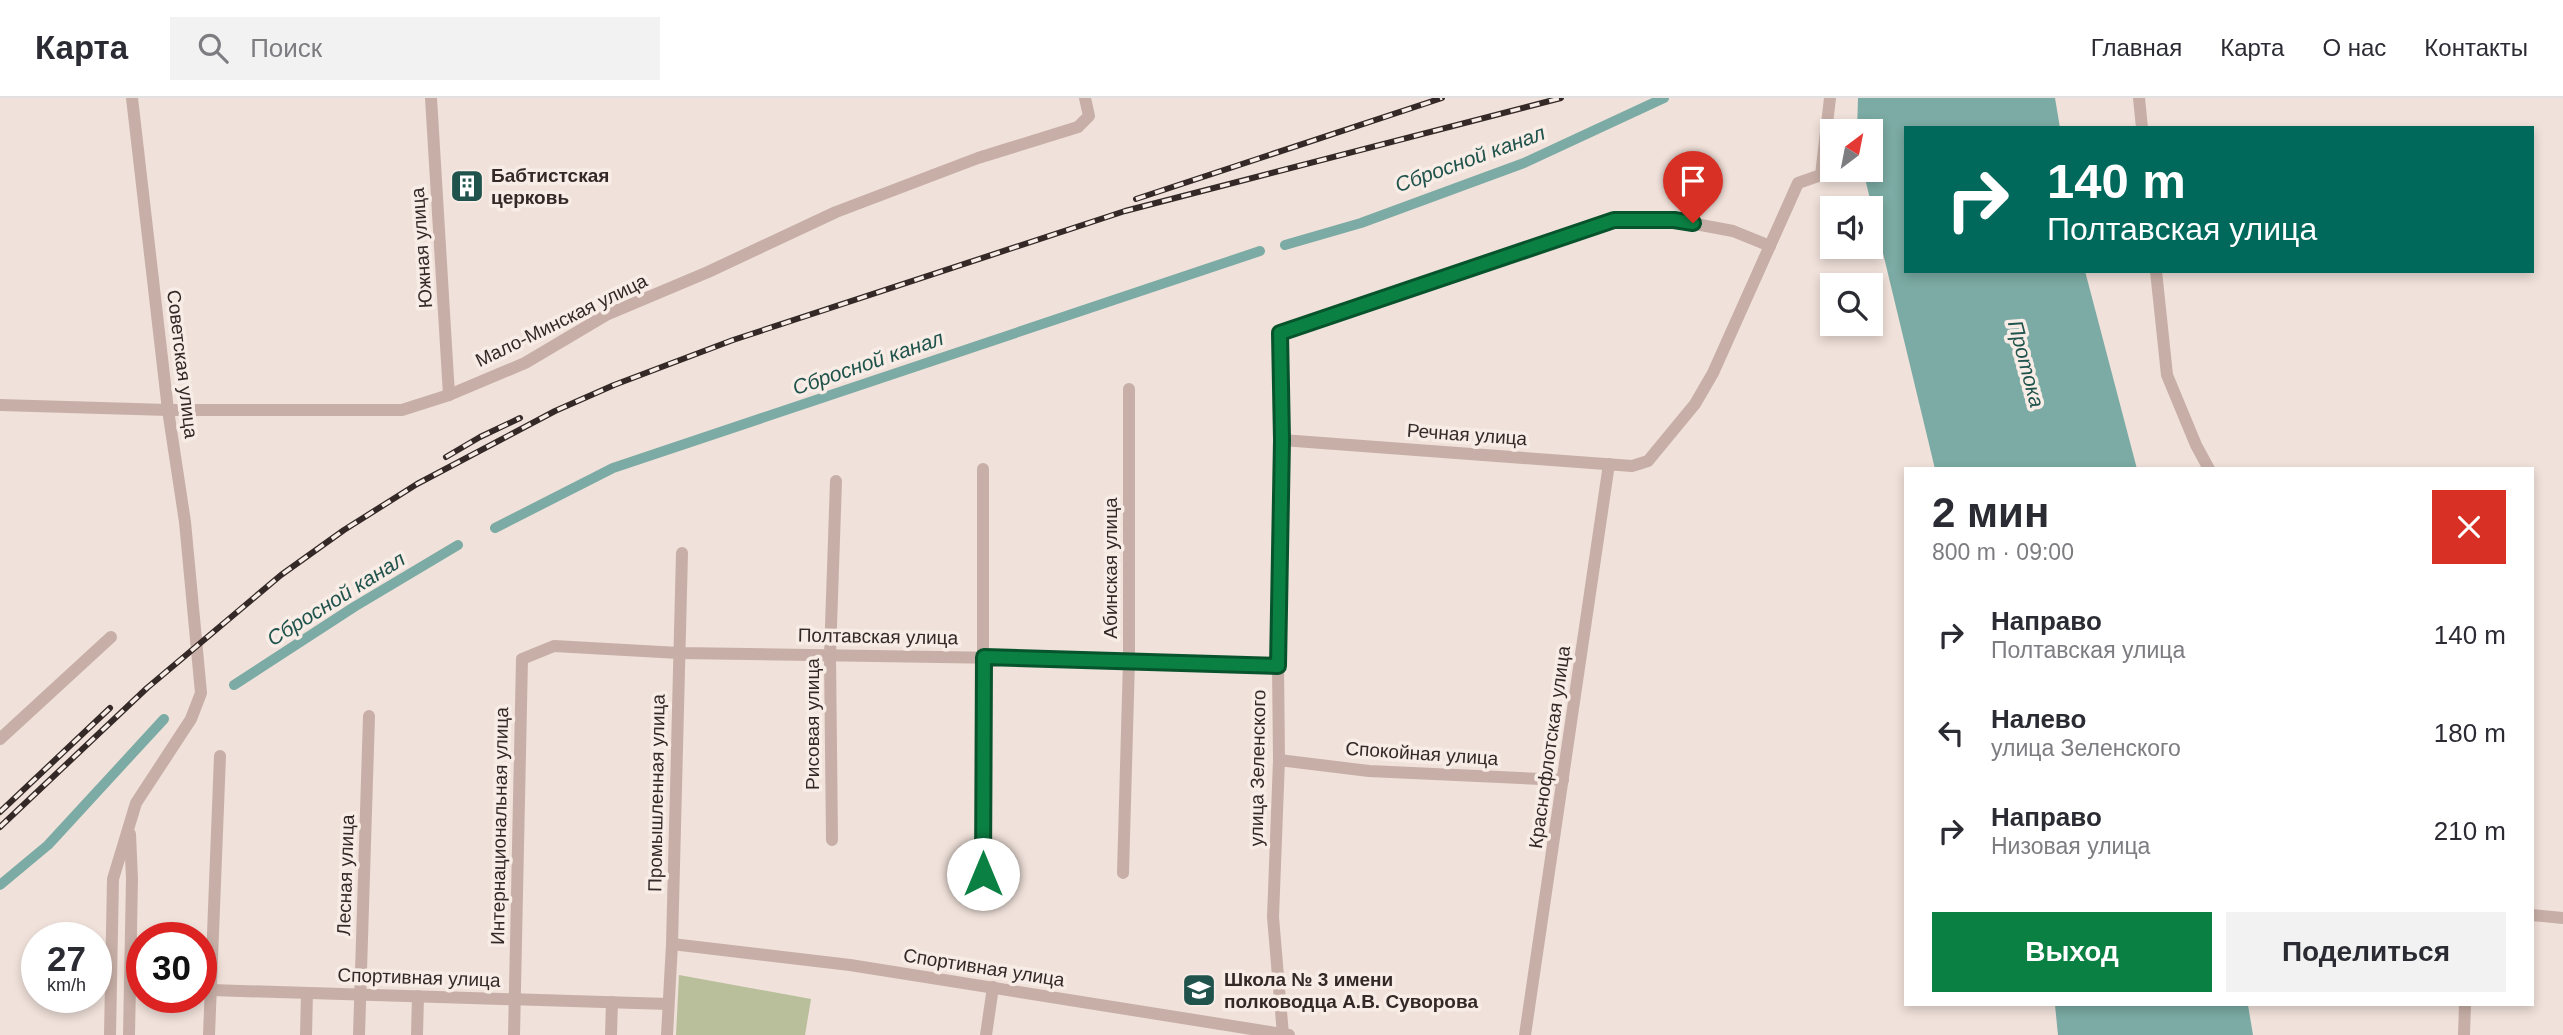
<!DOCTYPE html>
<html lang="ru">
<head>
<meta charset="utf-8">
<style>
	:root { --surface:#fff; --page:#f2f2f3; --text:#2b2b33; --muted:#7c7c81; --line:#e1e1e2; --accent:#0b8043 }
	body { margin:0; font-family:Arial,sans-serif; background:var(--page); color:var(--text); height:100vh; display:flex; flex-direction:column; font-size:26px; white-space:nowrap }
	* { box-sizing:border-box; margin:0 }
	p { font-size:23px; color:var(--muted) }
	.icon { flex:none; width:38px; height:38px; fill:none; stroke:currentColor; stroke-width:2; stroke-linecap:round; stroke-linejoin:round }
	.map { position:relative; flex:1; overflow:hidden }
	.panel { position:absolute; left:1904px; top:369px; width:630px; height:539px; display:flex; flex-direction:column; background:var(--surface); border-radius:0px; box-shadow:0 4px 10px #0003 }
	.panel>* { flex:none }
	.top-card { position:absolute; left:1904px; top:28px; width:630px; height:147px; border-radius:0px; box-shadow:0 4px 10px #0003; background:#00695c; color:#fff; overflow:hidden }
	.needle { width:46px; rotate:32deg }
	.tools { position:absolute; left:1820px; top:21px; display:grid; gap:14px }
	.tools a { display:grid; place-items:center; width:63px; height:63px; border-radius:0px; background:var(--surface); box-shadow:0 4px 10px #0003; font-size:35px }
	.speed { position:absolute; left:21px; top:824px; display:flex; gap:14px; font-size:35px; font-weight:700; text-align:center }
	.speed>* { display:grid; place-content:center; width:91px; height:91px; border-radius:50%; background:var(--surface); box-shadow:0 4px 10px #0003; line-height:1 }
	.speed small { font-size:18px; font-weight:400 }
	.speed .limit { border:10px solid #d22; background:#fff; color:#111 }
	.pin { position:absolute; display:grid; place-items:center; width:60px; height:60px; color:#fff; margin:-72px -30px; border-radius:50% 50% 50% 0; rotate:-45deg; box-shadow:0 0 7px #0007 }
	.pin .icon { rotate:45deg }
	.me { position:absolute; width:77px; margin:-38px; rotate:0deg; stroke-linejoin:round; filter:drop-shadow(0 0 5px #0008) }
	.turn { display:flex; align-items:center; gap:24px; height:147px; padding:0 28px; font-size:32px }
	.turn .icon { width:91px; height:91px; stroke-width:2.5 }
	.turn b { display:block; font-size:49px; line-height:60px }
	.round { display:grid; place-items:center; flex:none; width:74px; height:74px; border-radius:0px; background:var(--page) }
	.headline { display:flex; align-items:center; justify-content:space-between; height:119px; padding:0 28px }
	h1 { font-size:42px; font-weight:700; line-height:52px }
	.cta { display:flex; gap:14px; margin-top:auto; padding:14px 28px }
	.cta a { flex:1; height:80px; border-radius:0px; background:var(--accent); color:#fff; font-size:28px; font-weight:700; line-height:80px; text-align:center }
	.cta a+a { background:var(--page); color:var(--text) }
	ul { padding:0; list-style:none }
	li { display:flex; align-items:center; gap:21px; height:98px; padding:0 28px }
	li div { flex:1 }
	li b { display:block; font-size:26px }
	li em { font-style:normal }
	header { display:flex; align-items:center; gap:42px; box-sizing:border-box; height:98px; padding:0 35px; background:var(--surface); border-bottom:2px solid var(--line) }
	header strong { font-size:33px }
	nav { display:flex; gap:38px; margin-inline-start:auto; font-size:24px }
	.search { width:490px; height:63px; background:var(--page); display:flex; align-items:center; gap:18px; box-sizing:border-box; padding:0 24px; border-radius:0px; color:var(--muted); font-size:26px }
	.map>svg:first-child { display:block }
	.green { fill:#b9be9b }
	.water { fill:#7baba4 }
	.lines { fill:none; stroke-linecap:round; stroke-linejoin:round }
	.canal { stroke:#7baba4; stroke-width:10 }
	.minor { stroke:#c7afa7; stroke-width:12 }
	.rail-casing { stroke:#342927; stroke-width:6 }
	.rail { stroke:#f8ece6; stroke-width:3.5; stroke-dasharray:10; stroke-linecap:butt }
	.route-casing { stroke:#07532c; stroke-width:18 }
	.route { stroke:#0b8043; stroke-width:12 }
	.labels { text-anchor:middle; stroke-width:7; stroke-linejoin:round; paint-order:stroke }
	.poi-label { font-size:19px; font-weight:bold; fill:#342927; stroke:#f8ece6; text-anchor:start }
	.street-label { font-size:19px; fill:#342927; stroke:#f8ece6 }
	.water-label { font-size:21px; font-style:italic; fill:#1f534c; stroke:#f8ece6 }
</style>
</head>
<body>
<header>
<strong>Карта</strong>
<div class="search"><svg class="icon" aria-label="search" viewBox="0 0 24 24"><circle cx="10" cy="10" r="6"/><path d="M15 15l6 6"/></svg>Поиск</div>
<nav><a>Главная</a><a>Карта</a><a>О нас</a><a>Контакты</a></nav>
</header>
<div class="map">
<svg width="2563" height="937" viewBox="0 0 2563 937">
	<rect width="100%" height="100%" fill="#f0e1da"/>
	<path class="green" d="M 679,877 L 811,901 L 805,937 L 676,937 Z"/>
	<g class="water">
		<path d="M 1858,0 L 2055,0 L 2060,30 L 1906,30 L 1906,173 L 2085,173 L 2137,371 L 1935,371 L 1863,72 L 1871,72 L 1871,33 L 1857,33 Z"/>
		<path d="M 2055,907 L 2248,907 L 2253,937 L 2058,937 Z"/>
	</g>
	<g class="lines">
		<g class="canal">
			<path d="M 1285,147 L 1361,125 L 1524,65 L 1664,0"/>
			<path d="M 495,430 L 613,370 L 1260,153"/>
			<path d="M 234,587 L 354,509 L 458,447"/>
			<path d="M 0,787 L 48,747 L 164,621"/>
		</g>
		<g class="minor">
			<path d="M 431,0 L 449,297"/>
			<path d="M 2139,0 L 2142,30"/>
			<path d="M 2156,173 L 2167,277 L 2196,347 L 2209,371"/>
			<path d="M 0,307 L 168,312 L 402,312 L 449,297 L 525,265 L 606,217 L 708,174 L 836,114 L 978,60 L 1078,29 L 1089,18 L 1085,0"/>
			<path d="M 1282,342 L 1632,368 L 1648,363 L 1695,306 L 1713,275 L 1798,85 L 1821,77 L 1830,0"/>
			<path d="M 0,641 L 111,539"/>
			<path d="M 1279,662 L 1369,673 L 1563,682"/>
			<path d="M 832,742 L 830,557 L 836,383"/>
			<path d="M 1123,775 L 1129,562 L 1129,291"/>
			<path d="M 983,776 L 983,371"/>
			<path d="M 2532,817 L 2563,820"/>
			<path d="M 672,846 L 850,867 L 1289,937"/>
			<path d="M 211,892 L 668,906"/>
			<path d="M 110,937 L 113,781 L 136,705 L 191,621 L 201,595 L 185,424 L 168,312 L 132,0"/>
			<path d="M 129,937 L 132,781 L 130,736"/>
			<path d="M 209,937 L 220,658"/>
			<path d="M 306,937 L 307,895"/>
			<path d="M 359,937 L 369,618"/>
			<path d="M 417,937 L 418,898"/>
			<path d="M 514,937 L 522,561 L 554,548 L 679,555 L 1129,562 L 1278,567"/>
			<path d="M 611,937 L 612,904"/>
			<path d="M 667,937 L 672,846 L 682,455"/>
			<path d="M 986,937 L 993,889"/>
			<path d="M 1283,937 L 1273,819 L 1279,662 L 1278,567 L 1282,342 L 1280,235 L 1614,123 L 1674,122 L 1733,133 L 1770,148"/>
			<path d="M 1525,937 L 1609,366"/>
			<path d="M 2464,937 L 2465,906"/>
		</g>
		<g class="rail-casing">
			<g id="rail">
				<path d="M 1136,101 L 1442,0"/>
				<path d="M 446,359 L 480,339 L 520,320"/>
				<path d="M 0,714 L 110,610"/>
				<path d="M 0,729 L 147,590 L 281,477 L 344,432 L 417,386 L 555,313 L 614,287 L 733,242 L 1125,113 L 1561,0"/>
			</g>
		</g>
		<use href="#rail" class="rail"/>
	</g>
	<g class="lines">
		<g class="route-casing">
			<path id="route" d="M 983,776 L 984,559 L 1278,568 L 1282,342 L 1280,235 L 1614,122 L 1674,122 L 1693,125"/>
		</g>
		<use href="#route" class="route"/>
	</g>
	<defs>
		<g id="building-square" transform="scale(1.75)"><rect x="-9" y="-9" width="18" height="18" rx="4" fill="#1f534c" stroke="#f8ece6"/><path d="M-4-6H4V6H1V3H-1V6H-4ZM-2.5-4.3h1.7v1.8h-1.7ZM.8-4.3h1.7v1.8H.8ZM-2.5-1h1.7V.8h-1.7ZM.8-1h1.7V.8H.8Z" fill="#fff"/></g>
		<g id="school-square" transform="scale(1.75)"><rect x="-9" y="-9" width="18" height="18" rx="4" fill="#1f534c" stroke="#f8ece6"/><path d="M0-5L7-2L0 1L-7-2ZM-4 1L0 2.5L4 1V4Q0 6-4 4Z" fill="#fff"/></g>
	</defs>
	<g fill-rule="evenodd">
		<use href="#building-square" x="467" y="88"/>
		<use href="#school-square" x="1199" y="892"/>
	</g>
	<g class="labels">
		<g class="poi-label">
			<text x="491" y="84">Бабтистская<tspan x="491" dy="22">церковь</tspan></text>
			<text x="1224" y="888">Школа № 3 имени<tspan x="1224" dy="22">полководца А.В. Суворова</tspan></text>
		</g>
		<g class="street-label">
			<text transform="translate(421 150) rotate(-94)" y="7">Южная улица</text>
			<text transform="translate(561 222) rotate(-26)" y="7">Мало-Минская улица</text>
			<text transform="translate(183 266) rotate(83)" y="7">Советская улица</text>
			<text transform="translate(1467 336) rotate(4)" y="7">Речная улица</text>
			<text transform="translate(1110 470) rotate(-90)" y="7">Абинская улица</text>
			<text transform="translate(878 538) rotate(1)" y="7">Полтавская улица</text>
			<text transform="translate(812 626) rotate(-90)" y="7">Рисовая улица</text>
			<text transform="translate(1549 649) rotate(-82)" y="7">Краснофлотская улица</text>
			<text transform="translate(1422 655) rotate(4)" y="7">Спокойная улица</text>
			<text transform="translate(1257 670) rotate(-89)" y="7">улица Зеленского</text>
			<text transform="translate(656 695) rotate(-89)" y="7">Промышленная улица</text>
			<text transform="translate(499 728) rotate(-89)" y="7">Интернациональная улица</text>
			<text transform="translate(345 777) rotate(-88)" y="7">Лесная улица</text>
			<text transform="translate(984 869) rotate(9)" y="7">Спортивная улица</text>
			<text transform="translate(419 879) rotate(2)" y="7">Спортивная улица</text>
		</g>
		<g class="water-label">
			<text transform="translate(1470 61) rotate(-20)" y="7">Сбросной канал</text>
			<text transform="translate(868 265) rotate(-19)" y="7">Сбросной канал</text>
			<text transform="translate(2026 266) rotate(75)" y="7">Протока</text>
			<text transform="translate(336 501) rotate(-32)" y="7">Сбросной канал</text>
		</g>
	</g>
</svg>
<div class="tools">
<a><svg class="needle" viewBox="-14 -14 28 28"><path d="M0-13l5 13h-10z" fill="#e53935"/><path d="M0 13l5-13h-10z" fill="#7c7c81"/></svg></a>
<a><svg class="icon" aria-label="sound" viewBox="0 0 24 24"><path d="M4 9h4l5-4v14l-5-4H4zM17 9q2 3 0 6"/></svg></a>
<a><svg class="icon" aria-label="search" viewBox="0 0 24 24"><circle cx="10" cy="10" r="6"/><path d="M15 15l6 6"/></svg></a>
</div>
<div class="speed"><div>27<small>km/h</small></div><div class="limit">30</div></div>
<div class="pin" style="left:1693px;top:125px;background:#d93025"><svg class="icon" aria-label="arrive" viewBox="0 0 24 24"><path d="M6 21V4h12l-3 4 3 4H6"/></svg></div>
<svg class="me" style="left:983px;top:776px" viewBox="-20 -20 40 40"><circle r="19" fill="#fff"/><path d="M0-13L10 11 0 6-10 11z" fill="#0b8043"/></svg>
<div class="top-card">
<div class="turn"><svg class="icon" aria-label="right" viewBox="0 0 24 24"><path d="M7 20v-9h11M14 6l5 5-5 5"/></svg><div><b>140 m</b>Полтавская улица</div></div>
</div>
<section class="panel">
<div class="headline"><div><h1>2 мин</h1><p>800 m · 09:00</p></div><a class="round" style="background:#d93025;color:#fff"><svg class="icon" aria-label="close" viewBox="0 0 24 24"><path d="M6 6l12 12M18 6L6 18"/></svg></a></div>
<ul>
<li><svg class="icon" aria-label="right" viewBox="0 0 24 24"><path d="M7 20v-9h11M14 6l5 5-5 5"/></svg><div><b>Направо</b><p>Полтавская улица</p></div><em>140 m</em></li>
<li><svg class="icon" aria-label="left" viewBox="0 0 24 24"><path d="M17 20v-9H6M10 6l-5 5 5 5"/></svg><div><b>Налево</b><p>улица Зеленского</p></div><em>180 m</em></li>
<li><svg class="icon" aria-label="right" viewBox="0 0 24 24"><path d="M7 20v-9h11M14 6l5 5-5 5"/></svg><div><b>Направо</b><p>Низовая улица</p></div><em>210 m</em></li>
</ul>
<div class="cta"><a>Выход</a><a>Поделиться</a></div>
</section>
</div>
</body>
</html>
